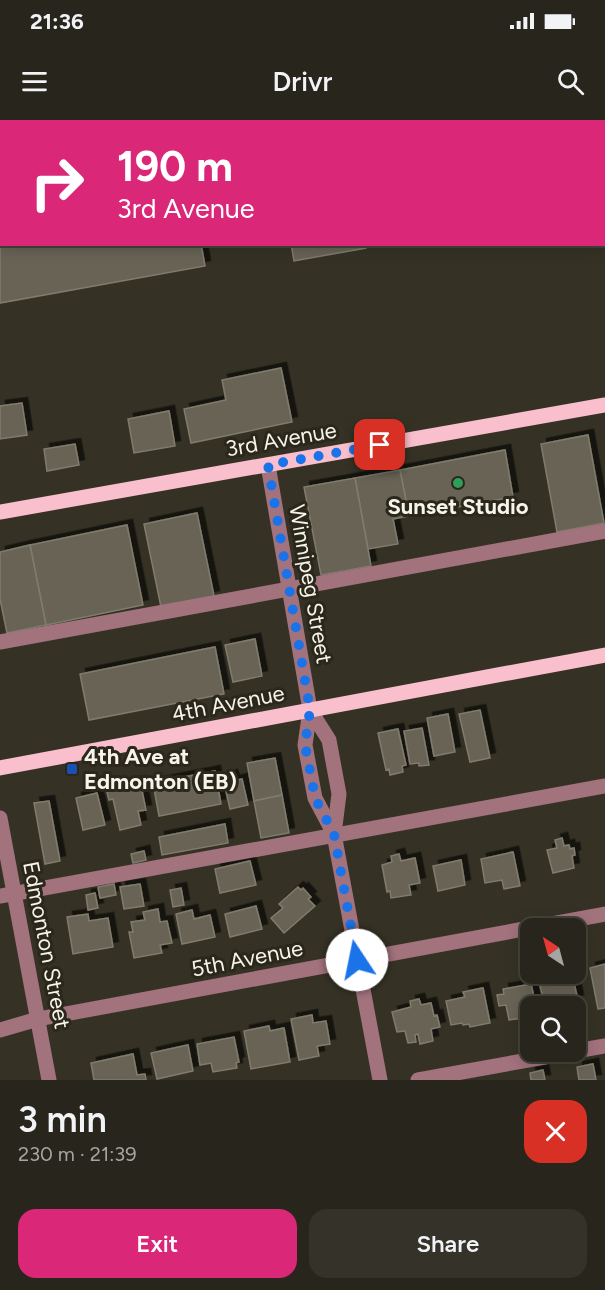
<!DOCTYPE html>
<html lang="en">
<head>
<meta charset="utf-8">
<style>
	:root { --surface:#28261c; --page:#343229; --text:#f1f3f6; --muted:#a5a5a3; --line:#44433b; --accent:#db2777 }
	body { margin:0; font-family:Figtree,sans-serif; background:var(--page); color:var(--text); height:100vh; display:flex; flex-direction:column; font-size:22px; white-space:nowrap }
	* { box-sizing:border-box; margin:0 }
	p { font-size:20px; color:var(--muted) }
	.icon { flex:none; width:33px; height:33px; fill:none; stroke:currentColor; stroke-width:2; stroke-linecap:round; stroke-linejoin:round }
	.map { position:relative; height:960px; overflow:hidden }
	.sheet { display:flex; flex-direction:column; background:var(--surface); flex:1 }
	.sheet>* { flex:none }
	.banner { position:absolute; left:0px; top:0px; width:606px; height:126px; box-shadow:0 3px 15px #0003,0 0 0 2px var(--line); background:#db2777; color:#fff; overflow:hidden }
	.needle { width:39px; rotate:324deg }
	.controls { position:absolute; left:520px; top:798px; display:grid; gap:12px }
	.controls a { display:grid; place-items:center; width:66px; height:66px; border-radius:12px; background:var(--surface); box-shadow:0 3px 15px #0003,0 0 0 2px var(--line); font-size:30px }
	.pin { position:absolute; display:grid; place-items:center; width:51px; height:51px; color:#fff; margin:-26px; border-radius:12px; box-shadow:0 3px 9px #0006 }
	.me { position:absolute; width:66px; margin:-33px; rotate:349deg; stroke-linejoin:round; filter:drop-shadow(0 0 4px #0008) }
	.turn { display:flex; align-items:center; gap:21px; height:126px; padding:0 18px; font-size:27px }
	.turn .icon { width:78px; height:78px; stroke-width:2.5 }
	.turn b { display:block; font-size:42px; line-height:51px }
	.round { display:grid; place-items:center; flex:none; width:63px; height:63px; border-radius:18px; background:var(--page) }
	.headline { display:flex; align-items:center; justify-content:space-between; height:102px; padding:0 18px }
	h1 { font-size:36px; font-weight:600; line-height:45px }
	.button { display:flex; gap:12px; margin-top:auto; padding:12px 18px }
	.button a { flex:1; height:69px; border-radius:18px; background:var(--accent); color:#fff; font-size:24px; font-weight:600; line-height:69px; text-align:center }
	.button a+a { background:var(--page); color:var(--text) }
	.status { display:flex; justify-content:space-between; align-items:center; height:42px; padding:0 30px; background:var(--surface); direction:ltr }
	.status svg { height:16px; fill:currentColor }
	header { display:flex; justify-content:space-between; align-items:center; height:78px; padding:0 18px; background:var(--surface); font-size:27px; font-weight:600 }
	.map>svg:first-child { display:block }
	.building { fill:#676354; stroke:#807c6d; stroke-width:1.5; filter:url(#shadow) }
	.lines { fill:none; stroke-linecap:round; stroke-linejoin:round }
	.minor { stroke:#a2727d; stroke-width:15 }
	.major { stroke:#fabfcc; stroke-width:15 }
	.route { stroke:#1a73e8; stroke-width:10; stroke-dasharray:0 18 }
	.leisure-dot { fill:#2e9e5b; stroke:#2b281b; stroke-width:2 }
	.transit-dot { fill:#1a4fb4; stroke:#2b281b; stroke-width:2 }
	.labels { text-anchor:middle; stroke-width:6; stroke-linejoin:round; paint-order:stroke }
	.street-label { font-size:22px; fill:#f6f4eb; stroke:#2b281b }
	.poi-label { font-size:22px; font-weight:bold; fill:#f6f4eb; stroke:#2b281b }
</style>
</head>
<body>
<div class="status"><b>21:36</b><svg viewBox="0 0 49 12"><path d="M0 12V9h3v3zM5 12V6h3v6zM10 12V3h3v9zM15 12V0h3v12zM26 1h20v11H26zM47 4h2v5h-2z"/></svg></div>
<header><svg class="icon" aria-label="menu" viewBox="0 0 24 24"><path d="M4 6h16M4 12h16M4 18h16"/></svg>Drivr<svg class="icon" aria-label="search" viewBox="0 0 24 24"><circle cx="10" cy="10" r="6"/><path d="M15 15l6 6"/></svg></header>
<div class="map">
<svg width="605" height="960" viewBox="0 0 605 960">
	<defs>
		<filter id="shadow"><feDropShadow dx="5.5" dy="-5.5" stdDeviation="0" flood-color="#0009"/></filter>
	</defs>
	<rect width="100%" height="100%" fill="#353225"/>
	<g class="building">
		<rect x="148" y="0" width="65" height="2"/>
		<path d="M 0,118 L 2,118 L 2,124 L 201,124 L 205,146 L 0,183 Z"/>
		<path d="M 291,124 L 366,124 L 366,128 L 294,141 Z"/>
		<path d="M 281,248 L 292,302 L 191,323 L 184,289 L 226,280 L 222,260 Z"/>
		<path d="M 22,283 L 27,315 L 0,319 L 0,286 Z"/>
		<path d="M 169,291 L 175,326 L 134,333 L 128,299 Z"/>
		<path d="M 588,315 L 604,403 L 557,412 L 541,324 Z"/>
		<path d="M 75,324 L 79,345 L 47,351 L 44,329 Z"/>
		<path d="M 505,330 L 513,377 L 409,396 L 400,350 Z"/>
		<path d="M 400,350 L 409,396 L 393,399 L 398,424 L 368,429 L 355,358 Z"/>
		<path d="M 355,358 L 371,446 L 321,455 L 304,367 Z"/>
		<path d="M 197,393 L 214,476 L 161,487 L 144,404 Z"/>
		<path d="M 127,405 L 143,485 L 46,505 L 30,425 Z"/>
		<path d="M 30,425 L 46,505 L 7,513 L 0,479 L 0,432 Z"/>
		<path d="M 255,519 L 262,556 L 233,562 L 225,525 Z"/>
		<path d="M 215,527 L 224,574 L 89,600 L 80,554 Z"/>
		<path d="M 480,590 L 490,638 L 470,642 L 459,594 Z"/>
		<path d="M 448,594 L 455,632 L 434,636 L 427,598 Z"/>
		<path d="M 422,608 L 429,645 L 419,646 L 419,643 L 410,644 L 404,611 Z"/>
		<path d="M 398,609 L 406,645 L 402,646 L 403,652 L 390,655 L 389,649 L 386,650 L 378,613 Z"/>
		<path d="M 275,638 L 282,675 L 254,681 L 247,643 Z"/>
		<path d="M 215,651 L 221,684 L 159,696 L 153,663 Z"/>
		<path d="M 232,655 L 234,661 L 242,659 L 248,685 L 230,689 L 223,658 Z"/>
		<path d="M 140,661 L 146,690 L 138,691 L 141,705 L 120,710 L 113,679 L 109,680 L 106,668 Z"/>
		<path d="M 97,673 L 105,705 L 83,710 L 76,678 Z"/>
		<path d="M 282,675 L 289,713 L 261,718 L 254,681 Z"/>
		<path d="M 49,681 L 60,741 L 45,744 L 34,683 Z"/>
		<path d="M 225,704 L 228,723 L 162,735 L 159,717 Z"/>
		<path d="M 562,718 L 564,726 L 569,725 L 570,729 L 574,728 L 575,735 L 572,736 L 574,748 L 553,753 L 547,730 L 557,728 L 555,720 Z"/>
		<path d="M 144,731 L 146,740 L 133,743 L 131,734 Z"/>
		<path d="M 513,732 L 520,766 L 504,769 L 502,760 L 485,763 L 481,739 Z"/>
		<path d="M 399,734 L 401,741 L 415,738 L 420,763 L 409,765 L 411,775 L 391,778 L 390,771 L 387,772 L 382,745 L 392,742 L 391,736 Z"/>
		<path d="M 461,740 L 465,765 L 438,771 L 433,746 Z"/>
		<path d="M 250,741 L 256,765 L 220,773 L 215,749 Z"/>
		<path d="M 114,764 L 116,775 L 100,778 L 98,767 Z"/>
		<path d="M 140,764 L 144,786 L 124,789 L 120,767 Z"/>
		<path d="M 298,767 L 301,770 L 303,768 L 311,777 L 308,779 L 315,786 L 284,813 L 271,798 L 283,788 L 279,784 Z"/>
		<path d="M 181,768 L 184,785 L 173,787 L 170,770 Z"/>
		<path d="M 95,773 L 98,788 L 88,790 L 86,775 Z"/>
		<path d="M 256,786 L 262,809 L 230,817 L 225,794 Z"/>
		<path d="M 158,789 L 160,802 L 167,801 L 172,823 L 160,825 L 162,833 L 134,838 L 129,812 L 133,812 L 131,802 L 145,800 L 143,792 Z"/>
		<path d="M 192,790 L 194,799 L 210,795 L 215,817 L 182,824 L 176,794 Z"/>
		<path d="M 88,794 L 89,801 L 108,798 L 113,827 L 73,834 L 67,797 Z"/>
		<path d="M 605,844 L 605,888 L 598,889 L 590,848 Z"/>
		<path d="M 568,854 L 572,854 L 578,880 L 575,881 L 576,885 L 566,886 L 565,882 L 557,884 L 557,886 L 545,886 L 540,866 L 556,862 L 555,856 Z"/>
		<path d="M 531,864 L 536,886 L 531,886 L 531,891 L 522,893 L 523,898 L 509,900 L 506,885 L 499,886 L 497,875 L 504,874 L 503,869 Z"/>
		<path d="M 483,868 L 490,903 L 470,907 L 469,904 L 463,905 L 462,903 L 451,905 L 446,881 L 465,877 L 463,872 Z"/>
		<path d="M 419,879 L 421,885 L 431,883 L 434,896 L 437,895 L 440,907 L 431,909 L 433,921 L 420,924 L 418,914 L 415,915 L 416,922 L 408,923 L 405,911 L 397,912 L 392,892 L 411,887 L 410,881 Z"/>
		<path d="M 312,895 L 313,903 L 326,901 L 330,924 L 317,926 L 319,936 L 299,940 L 291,899 Z"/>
		<path d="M 269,906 L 270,911 L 284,908 L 290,942 L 251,949 L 244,911 Z"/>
		<path d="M 234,917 L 239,942 L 236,943 L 237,948 L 213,952 L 211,943 L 200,945 L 197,924 Z"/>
		<path d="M 188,925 L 193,951 L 157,959 L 151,933 Z"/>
		<path d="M 133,934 L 137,955 L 145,954 L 146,960 L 94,960 L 91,943 Z"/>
		<path d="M 593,944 L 596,960 L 579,960 L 577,947 Z"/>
		<path d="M 543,950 L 545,960 L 531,960 L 530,953 Z"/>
	</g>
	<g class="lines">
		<g class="minor">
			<path d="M 240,0 L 240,2"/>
			<path d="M 0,90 L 2,89"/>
			<path d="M 268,345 L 310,590 L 305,625 L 315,678 L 334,714"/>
			<path d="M 0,522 L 605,411"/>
			<path d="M 310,590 L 329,620 L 339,674 L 334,714 L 380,960"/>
			<path d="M 0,698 L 49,960"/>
			<path d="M 0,776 L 605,666"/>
			<path d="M 0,910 L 38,899 L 605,794"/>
			<path d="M 576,931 L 605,926"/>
			<path d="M 418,960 L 573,932"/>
		</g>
		<g class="major">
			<path d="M 0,392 L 605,285"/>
			<path d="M 0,648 L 605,535"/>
		</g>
	</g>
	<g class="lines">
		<path class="route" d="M 357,840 L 334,714 L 315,678 L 312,661 L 305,625 L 310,590 L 268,345 L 380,325"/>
	</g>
	<circle class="leisure-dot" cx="458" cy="363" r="6"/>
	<rect class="transit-dot" x="66" y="643" width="12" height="12" rx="3"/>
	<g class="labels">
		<g class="street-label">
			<text transform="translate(281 319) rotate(-10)" y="8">3rd Avenue</text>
			<text transform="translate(311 464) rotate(80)" y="8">Winnipeg Street</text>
			<text transform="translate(228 583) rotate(-11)" y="8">4th Avenue</text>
			<text transform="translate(47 825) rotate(79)" y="8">Edmonton Street</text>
			<text transform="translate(247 838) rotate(-11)" y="8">5th Avenue</text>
		</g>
		<g class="poi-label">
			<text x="458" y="394">Sunset Studio</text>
			<text x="84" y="644" text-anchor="start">4th Ave at<tspan x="84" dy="25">Edmonton (EB)</tspan></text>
		</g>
	</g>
</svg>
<div class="controls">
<a><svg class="needle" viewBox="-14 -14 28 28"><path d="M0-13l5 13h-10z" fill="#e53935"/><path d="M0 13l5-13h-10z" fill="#a5a5a3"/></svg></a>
<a><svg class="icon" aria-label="search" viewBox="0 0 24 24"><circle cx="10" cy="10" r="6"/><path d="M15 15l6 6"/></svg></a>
</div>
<div class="pin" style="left:380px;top:325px;background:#d93025"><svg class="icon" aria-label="arrive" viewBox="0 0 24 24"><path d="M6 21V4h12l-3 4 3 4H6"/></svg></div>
<svg class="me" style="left:357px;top:840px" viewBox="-20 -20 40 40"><circle r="19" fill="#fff"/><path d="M0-13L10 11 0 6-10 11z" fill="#1a73e8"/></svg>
<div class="banner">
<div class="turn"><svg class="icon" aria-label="right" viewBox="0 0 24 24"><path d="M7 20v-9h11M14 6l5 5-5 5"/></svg><div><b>190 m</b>3rd Avenue</div></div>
</div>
</div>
<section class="sheet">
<div class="headline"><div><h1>3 min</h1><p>230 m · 21:39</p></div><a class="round" style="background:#d93025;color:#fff"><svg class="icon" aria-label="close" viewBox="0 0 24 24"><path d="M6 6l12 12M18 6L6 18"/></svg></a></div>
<div class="button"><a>Exit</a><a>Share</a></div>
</section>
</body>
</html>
